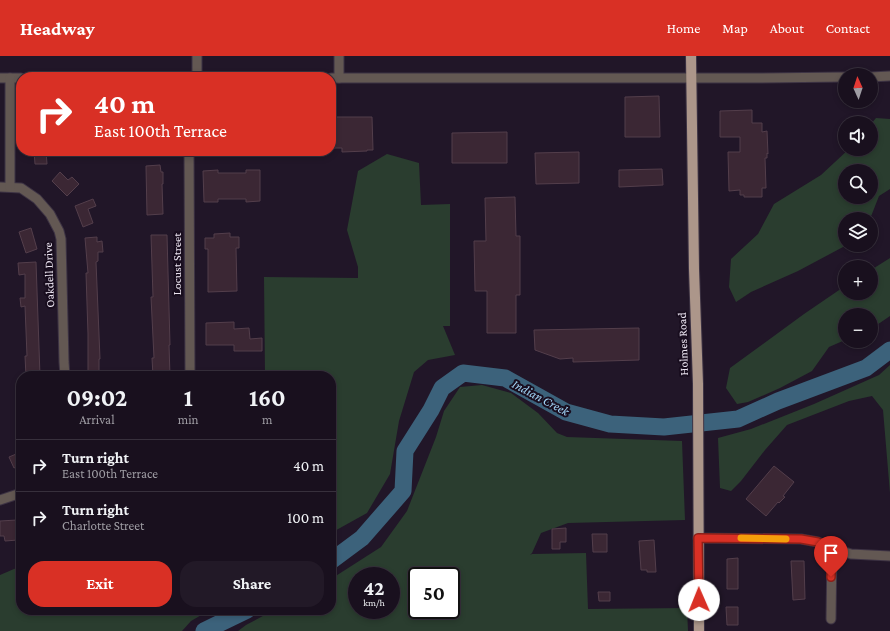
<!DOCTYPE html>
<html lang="en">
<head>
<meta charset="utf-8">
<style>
	:root { --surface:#19101e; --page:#221927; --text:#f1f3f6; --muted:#9f9da4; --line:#37303c; --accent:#d93025 }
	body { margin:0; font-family:"Crimson Pro",serif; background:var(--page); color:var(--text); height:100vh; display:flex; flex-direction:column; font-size:15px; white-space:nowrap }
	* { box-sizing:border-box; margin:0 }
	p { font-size:13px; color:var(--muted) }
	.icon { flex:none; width:22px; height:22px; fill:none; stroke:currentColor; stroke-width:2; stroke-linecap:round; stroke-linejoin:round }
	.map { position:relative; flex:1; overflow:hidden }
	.panel { position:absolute; left:16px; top:315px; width:320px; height:244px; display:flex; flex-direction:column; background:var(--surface); border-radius:16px; box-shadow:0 2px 6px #0003,0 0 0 1px var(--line) }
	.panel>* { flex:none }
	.banner { position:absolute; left:16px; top:16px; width:320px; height:84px; border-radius:16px; box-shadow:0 2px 6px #0003,0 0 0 1px var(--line); background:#d93025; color:#fff; overflow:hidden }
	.needle { width:26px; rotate:357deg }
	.buttons { position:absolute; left:838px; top:12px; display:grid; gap:8px }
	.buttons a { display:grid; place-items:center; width:40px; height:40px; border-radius:50%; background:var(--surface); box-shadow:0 2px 6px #0003,0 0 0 1px var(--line); font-size:20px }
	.speed { position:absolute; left:348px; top:511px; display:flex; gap:8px; font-size:20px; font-weight:700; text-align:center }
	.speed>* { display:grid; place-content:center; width:52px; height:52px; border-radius:50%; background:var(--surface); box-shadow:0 2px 6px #0003,0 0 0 1px var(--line); line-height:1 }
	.speed small { font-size:10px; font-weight:400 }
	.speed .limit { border:2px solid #111; border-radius:6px; background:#fff; color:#111 }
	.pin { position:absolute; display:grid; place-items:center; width:34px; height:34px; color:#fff; margin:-41px -17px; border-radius:50% 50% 50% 0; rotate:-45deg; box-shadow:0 0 4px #0007 }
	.pin .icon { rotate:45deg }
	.me { position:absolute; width:44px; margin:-22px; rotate:359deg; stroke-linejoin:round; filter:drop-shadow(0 0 3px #0008) }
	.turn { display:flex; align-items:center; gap:14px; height:84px; padding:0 12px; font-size:18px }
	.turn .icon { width:52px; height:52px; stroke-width:2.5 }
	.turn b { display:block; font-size:28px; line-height:34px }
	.eta { display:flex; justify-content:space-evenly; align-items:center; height:68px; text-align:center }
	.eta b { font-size:24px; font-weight:700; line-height:28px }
	.primary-button { display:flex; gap:8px; margin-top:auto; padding:8px 12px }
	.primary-button a { flex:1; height:46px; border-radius:16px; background:var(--accent); color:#fff; font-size:16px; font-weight:700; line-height:46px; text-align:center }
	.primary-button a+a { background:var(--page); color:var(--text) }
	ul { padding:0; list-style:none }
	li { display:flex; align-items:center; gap:12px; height:52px; padding:0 12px; border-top:1px solid var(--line) }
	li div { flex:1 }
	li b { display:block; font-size:15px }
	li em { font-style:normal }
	header { display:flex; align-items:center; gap:24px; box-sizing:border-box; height:56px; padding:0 20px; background:var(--accent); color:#fff }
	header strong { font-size:19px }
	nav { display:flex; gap:22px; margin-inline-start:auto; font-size:14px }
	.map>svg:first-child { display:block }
	.green { fill:#2a3d2f; fill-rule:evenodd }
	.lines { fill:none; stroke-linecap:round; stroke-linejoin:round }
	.river { stroke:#3c627b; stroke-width:17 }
	.building { fill:#3b2734; stroke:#533e4b }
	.minor-casing { stroke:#3d3344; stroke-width:11 }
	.major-casing { stroke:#3d3344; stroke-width:12 }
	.minor { stroke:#635853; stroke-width:9 }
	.major { stroke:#ac968a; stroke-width:10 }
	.route-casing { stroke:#8d1f18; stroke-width:10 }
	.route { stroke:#d93025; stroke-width:7 }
	.slow { stroke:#f59e0b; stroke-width:7 }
	.labels { text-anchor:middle; stroke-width:4; stroke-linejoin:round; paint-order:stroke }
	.street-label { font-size:12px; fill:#eae3ef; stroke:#180d1e }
	.water-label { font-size:13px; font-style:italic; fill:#a0d3f5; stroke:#180d1e }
</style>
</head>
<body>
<header>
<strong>Headway</strong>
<nav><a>Home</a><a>Map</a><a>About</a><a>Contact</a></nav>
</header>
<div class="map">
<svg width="890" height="575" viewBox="0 0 890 575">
	<rect width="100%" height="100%" fill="#211628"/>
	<g class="green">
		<path d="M 876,62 L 890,63 L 890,133 L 879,140 L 870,163 L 845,163 L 845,189 L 843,191 L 798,215 L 751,236 L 736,246 L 729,231 L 731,203 L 758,178 L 774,148 L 821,119 L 849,93 L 871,93 L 871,68 ZM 845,115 L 871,115 L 871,141 L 845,141 Z"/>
		<path d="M 387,98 L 419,107 L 421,149 L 450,148 L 450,270 L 443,270 L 455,299 L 428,304 L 414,316 L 399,365 L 390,418 L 367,457 L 331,477 L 331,320 L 265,320 L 264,221 L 358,222 L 358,211 L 347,174 L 358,115 Z"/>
		<path d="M 890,202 L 890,260 L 871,273 L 871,259 L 845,259 L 845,284 L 829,291 L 812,315 L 780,332 L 748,346 L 737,348 L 726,332 L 730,312 L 804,258 L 845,230 L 845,237 L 871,237 L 871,214 Z"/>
		<path d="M 890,309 L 890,437 L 883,354 L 872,340 L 849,345 L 787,369 L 765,394 L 741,425 L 731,435 L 720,432 L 718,382 L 751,373 L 814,348 L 879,319 Z"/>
		<path d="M 482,329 L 511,337 L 538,357 L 557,377 L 567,381 L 682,385 L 685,464 L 568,467 L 541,477 L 532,497 L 530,499 L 532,498 L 586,497 L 588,553 L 687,552 L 688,575 L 238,575 L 246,569 L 274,554 L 331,554 L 331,523 L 381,491 L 407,455 L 436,381 L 444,355 L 460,331 ZM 357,520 L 391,520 L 391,554 L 357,554 ZM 417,520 L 451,520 L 451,554 L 417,554 Z"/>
		<path d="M 21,510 L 21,554 L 210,554 L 191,565 L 182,575 L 0,575 L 0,519 Z"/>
	</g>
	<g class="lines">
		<g class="river">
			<path d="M 331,505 L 362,482 L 403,435 L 405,395 L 431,354 L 442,332 L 463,317 L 505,322 L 566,356 L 610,368 L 664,371 L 738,363 L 778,345 L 866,312 L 890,294"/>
			<path d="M 204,575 L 247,554"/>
		</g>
	</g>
	<g class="building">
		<path d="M 659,40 L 660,81 L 625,81 L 625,41 Z"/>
		<path d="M 752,54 L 752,67 L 762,67 L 762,76 L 767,75 L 768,98 L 767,97 L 767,102 L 765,102 L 766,132 L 762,132 L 762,141 L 744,141 L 744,139 L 740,139 L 740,134 L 729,135 L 728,96 L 740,96 L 740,81 L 720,81 L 720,55 Z"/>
		<path d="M 331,61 L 372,61 L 373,94 L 367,94 L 367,95 L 342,96 L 342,92 L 331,92 Z"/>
		<path d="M 507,76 L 507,107 L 452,107 L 452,77 Z"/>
		<path d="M 34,95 L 46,95 L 47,108 L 35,108 Z"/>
		<path d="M 579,96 L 579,127 L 536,128 L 535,97 Z"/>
		<path d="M 160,109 L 161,116 L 163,116 L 163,128 L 162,128 L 163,158 L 147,159 L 146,110 Z"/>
		<path d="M 662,113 L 663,129 L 619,131 L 619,114 Z"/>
		<path d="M 218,114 L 218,117 L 246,117 L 246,114 L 260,114 L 260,145 L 246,146 L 246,143 L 218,143 L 218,146 L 204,146 L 203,115 Z"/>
		<path d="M 60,116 L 68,124 L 72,121 L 79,128 L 67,140 L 52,125 Z"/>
		<path d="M 515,141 L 516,180 L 520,180 L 520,239 L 516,239 L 516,277 L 487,277 L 487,235 L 475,235 L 474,185 L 486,185 L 485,142 Z"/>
		<path d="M 93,143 L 96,150 L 88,153 L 93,167 L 83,171 L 75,150 Z"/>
		<path d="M 31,172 L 37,193 L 26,197 L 19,176 Z"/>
		<path d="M 230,177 L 230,181 L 239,181 L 239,192 L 236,192 L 237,235 L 208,236 L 208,193 L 205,193 L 205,182 L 214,182 L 214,178 Z"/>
		<path d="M 151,179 L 167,179 L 170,289 L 169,289 L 170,320 L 153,320 L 152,302 L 154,302 L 151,241 L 153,241 Z"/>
		<path d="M 97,181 L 97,186 L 102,185 L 103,196 L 98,196 L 98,205 L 96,206 L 100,303 L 99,303 L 99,320 L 88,320 L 88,278 L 86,217 L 88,217 L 85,182 Z"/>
		<path d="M 36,206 L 40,320 L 26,320 L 25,300 L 27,300 L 25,250 L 21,251 L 20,242 L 25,242 L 25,218 L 19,219 L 18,207 Z"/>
		<path d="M 234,266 L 234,273 L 249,272 L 250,283 L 262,282 L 262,295 L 234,295 L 234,289 L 206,289 L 206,267 Z"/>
		<path d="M 639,272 L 639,304 L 573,306 L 573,302 L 560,303 L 535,294 L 534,274 Z"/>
		<path d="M 21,396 L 21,409 L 14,412 L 9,401 Z"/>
		<path d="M 774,410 L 794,426 L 783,440 L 785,441 L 779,447 L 778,446 L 766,460 L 746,443 Z"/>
		<path d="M 17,464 L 18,484 L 5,485 L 4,480 L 0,480 L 0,465 Z"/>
		<path d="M 566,472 L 566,486 L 560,486 L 560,493 L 552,493 L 552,473 Z"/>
		<path d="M 592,478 L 607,478 L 607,496 L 593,496 Z"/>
		<path d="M 654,484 L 656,516 L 647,516 L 647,514 L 641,514 L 639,485 Z"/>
		<path d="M 738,502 L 738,533 L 727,533 L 727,503 Z"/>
		<path d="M 791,505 L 804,505 L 805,543 L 793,544 Z"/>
		<path d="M 598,536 L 610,536 L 610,545 L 599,545 Z"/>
		<path d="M 726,551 L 738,551 L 738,569 L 727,569 Z"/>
	</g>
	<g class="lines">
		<g class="minor-casing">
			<g id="minor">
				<path d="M 197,0 L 197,21"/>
				<path d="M 339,0 L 339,22"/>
				<path d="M 871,21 L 890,20"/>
				<path d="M 0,22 L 21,22"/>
				<path d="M 331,22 L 759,22 L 845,21"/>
				<path d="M 189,95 L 190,320"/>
				<path d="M 0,131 L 21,132 L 37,143 L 50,158 L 59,175 L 61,183 L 64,306 L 65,320"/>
				<path d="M 10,131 L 10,22"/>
				<path d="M 0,444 L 21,437"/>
				<path d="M 698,482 L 801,483 L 818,486 L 832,492 L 851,498 L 890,500"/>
				<path d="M 831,563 L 832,492"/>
			</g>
		</g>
		<g class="major-casing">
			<path id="major" d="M 691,0 L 694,213 L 698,328 L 699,575"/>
		</g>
		<use href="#minor" class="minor"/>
		<use href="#major" class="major"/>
	</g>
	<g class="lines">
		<g class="route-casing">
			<path id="route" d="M 699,544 L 698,482 L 801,483 L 818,486 L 832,492 L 831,521"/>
		</g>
		<use href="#route" class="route"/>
		<path class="slow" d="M 741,482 L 786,483"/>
	</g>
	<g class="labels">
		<g class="street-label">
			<text transform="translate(177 208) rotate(-90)" y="4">Locust Street</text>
			<text transform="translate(49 219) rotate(-92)" y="4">Oakdell Drive</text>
			<text transform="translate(683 288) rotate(-92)" y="4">Holmes Road</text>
		</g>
		<g class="water-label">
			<text transform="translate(541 341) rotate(28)" y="5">Indian Creek</text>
		</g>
	</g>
</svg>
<div class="buttons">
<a><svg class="needle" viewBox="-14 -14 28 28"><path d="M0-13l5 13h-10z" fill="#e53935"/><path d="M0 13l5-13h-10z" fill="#9f9da4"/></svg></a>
<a><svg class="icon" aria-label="sound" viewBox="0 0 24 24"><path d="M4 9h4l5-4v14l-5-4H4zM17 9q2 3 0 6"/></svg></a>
<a><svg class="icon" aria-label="search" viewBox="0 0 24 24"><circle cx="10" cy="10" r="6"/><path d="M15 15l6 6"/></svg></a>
<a><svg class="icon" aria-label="layers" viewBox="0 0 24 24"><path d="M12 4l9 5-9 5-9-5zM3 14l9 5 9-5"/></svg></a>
<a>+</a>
<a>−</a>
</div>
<div class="speed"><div>42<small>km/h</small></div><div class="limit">50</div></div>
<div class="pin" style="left:831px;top:521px;background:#d93025"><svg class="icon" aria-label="arrive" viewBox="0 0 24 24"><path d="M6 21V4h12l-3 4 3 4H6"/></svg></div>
<svg class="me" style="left:699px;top:544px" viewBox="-20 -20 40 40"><circle r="19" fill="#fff"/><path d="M0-13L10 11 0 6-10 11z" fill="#d93025"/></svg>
<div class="banner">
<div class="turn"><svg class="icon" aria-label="right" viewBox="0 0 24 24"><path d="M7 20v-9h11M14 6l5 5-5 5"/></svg><div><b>40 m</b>East 100th Terrace</div></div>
</div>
<section class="panel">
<div class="eta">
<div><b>09:02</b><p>Arrival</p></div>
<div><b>1</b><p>min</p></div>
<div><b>160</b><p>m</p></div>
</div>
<ul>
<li><svg class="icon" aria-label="right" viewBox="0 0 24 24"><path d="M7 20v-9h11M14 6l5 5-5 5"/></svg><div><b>Turn right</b><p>East 100th Terrace</p></div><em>40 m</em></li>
<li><svg class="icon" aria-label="right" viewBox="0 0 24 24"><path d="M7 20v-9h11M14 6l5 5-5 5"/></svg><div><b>Turn right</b><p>Charlotte Street</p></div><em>100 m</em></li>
</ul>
<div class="primary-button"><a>Exit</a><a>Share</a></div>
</section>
</div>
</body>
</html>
